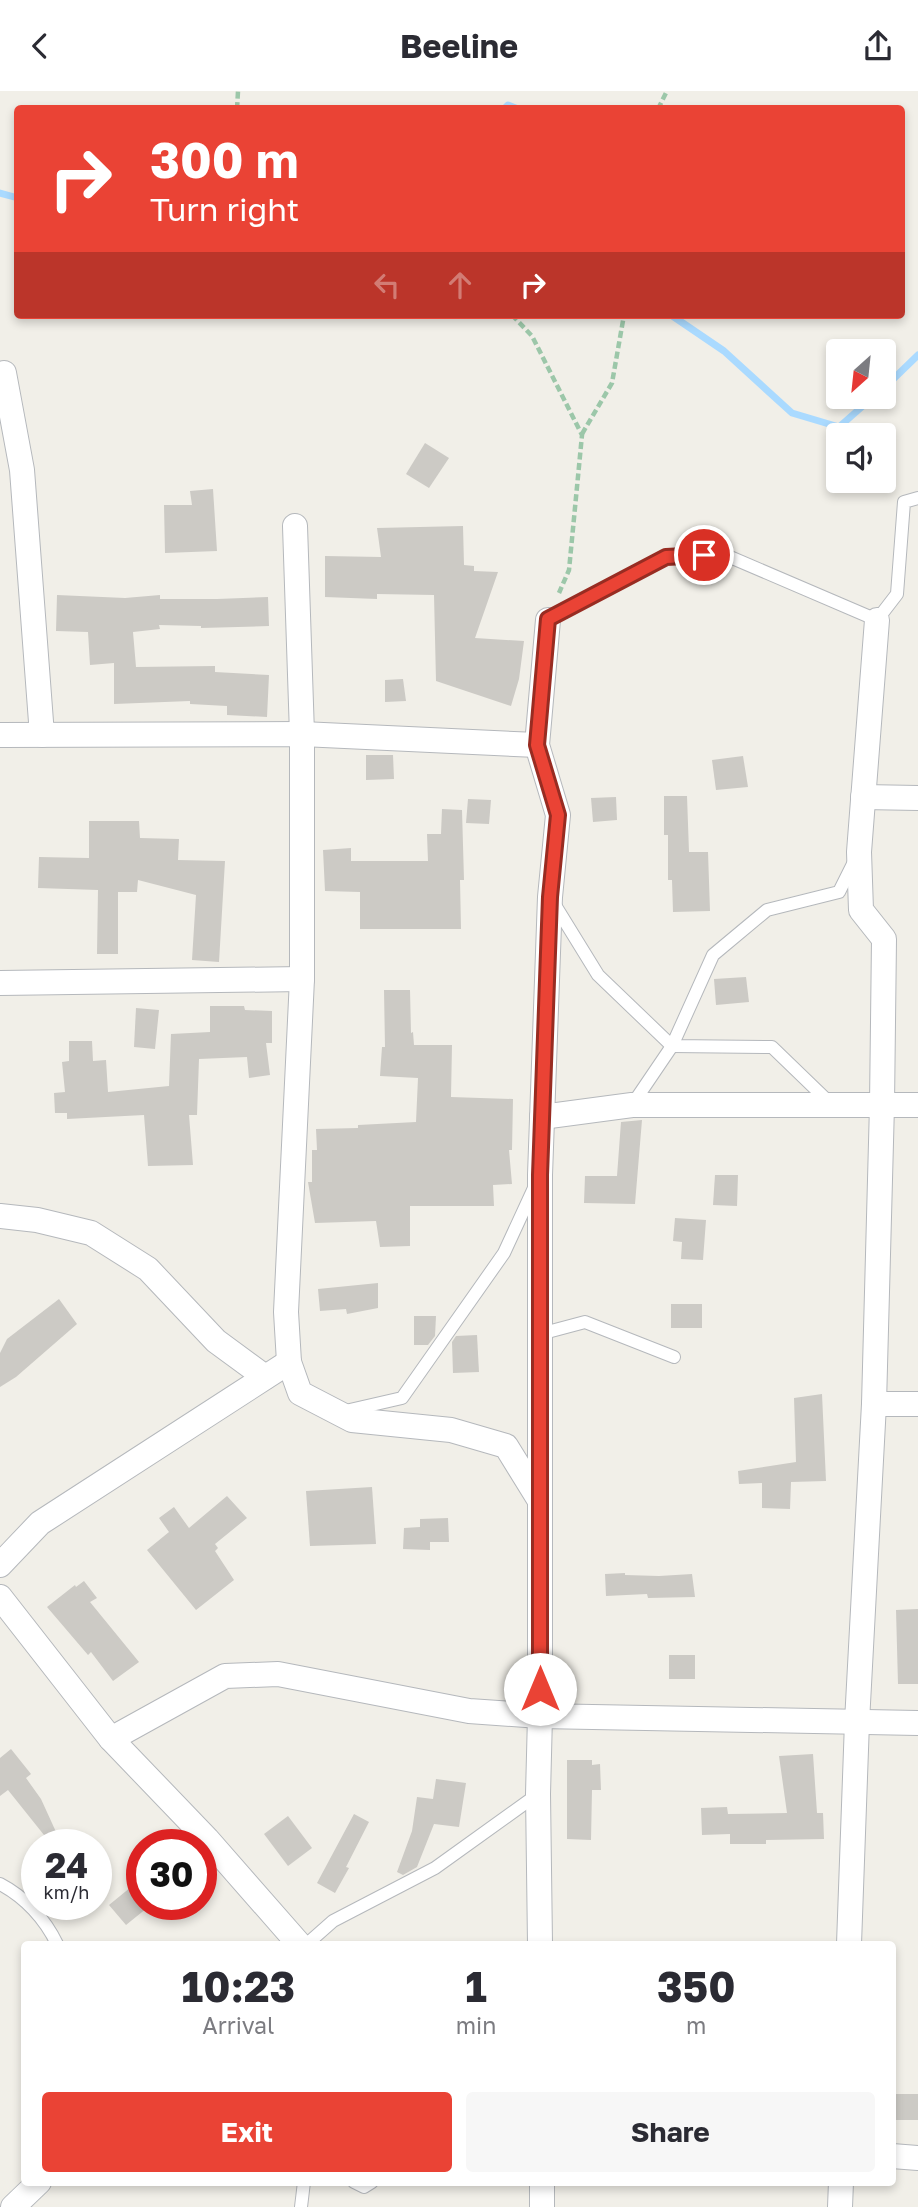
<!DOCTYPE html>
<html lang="en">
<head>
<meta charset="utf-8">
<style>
	:root { --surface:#fff; --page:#f7f7f7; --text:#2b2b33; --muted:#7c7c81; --accent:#ea4335 }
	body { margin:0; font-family:"Golos Text",sans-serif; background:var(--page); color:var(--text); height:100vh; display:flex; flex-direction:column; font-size:26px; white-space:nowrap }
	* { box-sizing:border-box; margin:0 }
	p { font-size:23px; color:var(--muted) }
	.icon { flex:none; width:38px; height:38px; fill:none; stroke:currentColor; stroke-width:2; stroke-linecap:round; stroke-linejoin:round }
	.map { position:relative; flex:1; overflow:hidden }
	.details { position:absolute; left:21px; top:1850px; width:875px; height:245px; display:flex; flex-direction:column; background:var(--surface); border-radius:7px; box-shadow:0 4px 10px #0003 }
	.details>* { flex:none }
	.banner { position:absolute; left:14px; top:14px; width:891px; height:214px; border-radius:7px; box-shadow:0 4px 10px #0003; background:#ea4335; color:#fff; overflow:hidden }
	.needle { width:46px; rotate:207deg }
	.tools { position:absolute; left:826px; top:248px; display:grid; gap:14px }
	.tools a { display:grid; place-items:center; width:70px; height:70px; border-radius:7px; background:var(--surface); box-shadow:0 4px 10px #0003; font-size:35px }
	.speed { position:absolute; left:21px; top:1738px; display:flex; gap:14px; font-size:35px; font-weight:700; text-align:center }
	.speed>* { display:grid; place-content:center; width:91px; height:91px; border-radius:50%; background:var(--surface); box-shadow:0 4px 10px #0003; line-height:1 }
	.speed small { font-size:18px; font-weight:400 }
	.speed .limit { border:10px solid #d22; background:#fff; color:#111 }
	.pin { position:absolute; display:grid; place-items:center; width:60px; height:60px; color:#fff; margin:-30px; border:4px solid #fff; border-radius:50%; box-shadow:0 2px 7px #0007 }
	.me { position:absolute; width:77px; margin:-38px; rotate:0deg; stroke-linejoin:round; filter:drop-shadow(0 0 5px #0008) }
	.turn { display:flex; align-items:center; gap:24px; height:147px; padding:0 21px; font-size:32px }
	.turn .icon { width:91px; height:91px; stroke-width:2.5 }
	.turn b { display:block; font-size:49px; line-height:60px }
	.lanes { display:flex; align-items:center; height:66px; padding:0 21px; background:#0003; justify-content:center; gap:35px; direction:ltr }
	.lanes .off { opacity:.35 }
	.eta { display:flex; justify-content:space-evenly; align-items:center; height:119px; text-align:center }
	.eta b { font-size:42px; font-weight:700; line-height:49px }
	.primary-button { display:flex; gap:14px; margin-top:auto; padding:14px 21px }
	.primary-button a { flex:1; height:80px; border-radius:7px; background:var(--accent); color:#fff; font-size:28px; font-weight:700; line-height:80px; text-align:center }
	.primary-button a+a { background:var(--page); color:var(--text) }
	header { display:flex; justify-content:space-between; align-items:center; height:91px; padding:0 21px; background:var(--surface); font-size:32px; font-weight:700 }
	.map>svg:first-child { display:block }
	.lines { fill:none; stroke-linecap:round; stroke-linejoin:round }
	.stream { stroke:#aadaff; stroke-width:7 }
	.building { fill:#cccac5 }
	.lane-casing { stroke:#b5b8bc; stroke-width:14 }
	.street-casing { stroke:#b5b8bc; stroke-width:26 }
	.path { stroke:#9cc7a9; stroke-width:4.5; stroke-dasharray:7 3.5; stroke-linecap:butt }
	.lane { stroke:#fff; stroke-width:12 }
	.street { stroke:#fff; stroke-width:24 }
	.route-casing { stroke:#982c22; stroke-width:18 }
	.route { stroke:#ea4335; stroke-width:12 }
</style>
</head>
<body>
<header><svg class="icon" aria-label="back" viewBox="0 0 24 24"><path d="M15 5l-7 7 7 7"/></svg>Beeline<svg class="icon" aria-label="share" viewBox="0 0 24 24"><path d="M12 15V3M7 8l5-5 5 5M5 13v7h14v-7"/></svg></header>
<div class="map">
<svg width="918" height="2116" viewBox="0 0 918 2116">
	<rect width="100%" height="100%" fill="#f1efe8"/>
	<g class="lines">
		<g class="stream">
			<path d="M 504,18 L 508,14 L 518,18"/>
			<path d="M 0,102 L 18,107"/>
			<path d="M 671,224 L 724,260 L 792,322 L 839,336 L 873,306"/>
			<path d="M 884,297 L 918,264"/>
		</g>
	</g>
	<g class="building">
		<path d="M 425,352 L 449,367 L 429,397 L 406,383 Z"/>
		<path d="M 213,398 L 217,460 L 165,462 L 164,414 L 192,414 L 190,400 Z"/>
		<path d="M 463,435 L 464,474 L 474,475 L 474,480 L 498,481 L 475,547 L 524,550 L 519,588 L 511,615 L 436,590 L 434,504 L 377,503 L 377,508 L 325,506 L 325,465 L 381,466 L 377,437 Z"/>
		<path d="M 57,504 L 125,507 L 160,504 L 160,508 L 217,508 L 268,506 L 269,535 L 201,537 L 201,535 L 159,534 L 160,538 L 133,541 L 136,576 L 215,575 L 215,581 L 269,584 L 267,626 L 227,624 L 227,615 L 190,613 L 190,610 L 114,613 L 114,572 L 90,574 L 88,541 L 56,540 Z"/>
		<path d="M 403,588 L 406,610 L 385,611 L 385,589 Z"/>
		<path d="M 366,664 L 393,664 L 394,688 L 366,689 Z"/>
		<path d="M 743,665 L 748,696 L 716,699 L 712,669 Z"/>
		<path d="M 664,705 L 687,705 L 689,761 L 708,761 L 710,820 L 673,821 L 672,789 L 668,789 L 668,744 L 664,744 Z"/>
		<path d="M 616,706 L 617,729 L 593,731 L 591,707 Z"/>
		<path d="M 468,708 L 491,709 L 489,733 L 466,732 Z"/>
		<path d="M 442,718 L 462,719 L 464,789 L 460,789 L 461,838 L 360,838 L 360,801 L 325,800 L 323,759 L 351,757 L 351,770 L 428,770 L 427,743 L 441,743 Z"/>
		<path d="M 89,730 L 139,730 L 140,747 L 179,748 L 178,769 L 225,770 L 219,871 L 192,869 L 196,804 L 138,789 L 137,801 L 118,801 L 118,863 L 97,863 L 98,799 L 38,797 L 39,766 L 89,767 Z"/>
		<path d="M 746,886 L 749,911 L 716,914 L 714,888 Z"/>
		<path d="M 384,899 L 410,899 L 411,942 L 413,941 L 414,954 L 452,954 L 451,1006 L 513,1008 L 512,1059 L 509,1059 L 512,1093 L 493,1094 L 494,1115 L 410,1115 L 410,1155 L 380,1156 L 376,1130 L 315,1132 L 308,1091 L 312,1091 L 312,1059 L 317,1059 L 316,1038 L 358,1037 L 358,1034 L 416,1031 L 418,987 L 380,985 L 382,956 L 385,956 Z"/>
		<path d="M 210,915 L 244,915 L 245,919 L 272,920 L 272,952 L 266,952 L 270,984 L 249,987 L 247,966 L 199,968 L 197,1024 L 189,1024 L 193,1074 L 148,1075 L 144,1024 L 67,1028 L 67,1022 L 55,1022 L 54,1002 L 65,1001 L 62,971 L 69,970 L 69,950 L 92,950 L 93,970 L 106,969 L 108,1001 L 169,995 L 171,943 L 210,941 Z"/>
		<path d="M 136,917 L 159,919 L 155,958 L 134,956 Z"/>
		<path d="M 642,1029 L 635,1113 L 584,1112 L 585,1085 L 617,1085 L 621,1031 Z"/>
		<path d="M 715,1084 L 738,1084 L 737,1115 L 713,1114 Z"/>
		<path d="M 675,1127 L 706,1129 L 703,1169 L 681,1168 L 682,1151 L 673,1150 Z"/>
		<path d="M 378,1192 L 378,1217 L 347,1223 L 346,1218 L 320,1220 L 318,1198 Z"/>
		<path d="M 59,1208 L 77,1233 L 16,1286 L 0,1296 L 0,1262 L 7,1248 Z"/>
		<rect x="671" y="1213" width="31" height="24"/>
		<path d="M 414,1225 L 436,1225 L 435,1245 L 428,1254 L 414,1254 Z"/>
		<path d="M 477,1244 L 479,1281 L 453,1282 L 452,1251 L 456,1245 Z"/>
		<path d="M 822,1303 L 826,1390 L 791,1391 L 790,1418 L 762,1417 L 762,1392 L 739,1393 L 738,1380 L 796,1371 L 794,1307 Z"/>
		<path d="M 372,1396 L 376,1453 L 310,1455 L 306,1400 Z"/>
		<path d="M 227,1405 L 247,1427 L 215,1453 L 218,1457 L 215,1460 L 234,1489 L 196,1519 L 147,1459 L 169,1441 L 159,1427 L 174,1416 L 189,1437 Z"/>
		<path d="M 448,1427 L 449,1451 L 430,1451 L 430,1459 L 403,1458 L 404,1437 L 420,1436 L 420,1428 Z"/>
		<path d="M 625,1482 L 625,1484 L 659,1485 L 692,1483 L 695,1506 L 648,1507 L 647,1503 L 606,1505 L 605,1483 Z"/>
		<path d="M 84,1490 L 97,1507 L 90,1511 L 139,1571 L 113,1590 L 91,1561 L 88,1564 L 47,1516 L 75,1494 L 76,1496 Z"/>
		<path d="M 918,1518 L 918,1593 L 898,1593 L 896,1519 Z"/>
		<rect x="669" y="1564" width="26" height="24"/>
		<path d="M 11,1658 L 31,1683 L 26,1687 L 41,1708 L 62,1754 L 52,1754 L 8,1699 L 0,1705 L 0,1667 Z"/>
		<path d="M 813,1663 L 817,1722 L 823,1722 L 824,1748 L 766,1749 L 766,1753 L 730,1753 L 730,1743 L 702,1744 L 701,1717 L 727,1716 L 728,1723 L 787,1722 L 779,1665 Z"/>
		<path d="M 567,1669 L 592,1669 L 592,1674 L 600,1673 L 601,1699 L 592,1699 L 591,1749 L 567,1748 Z"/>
		<path d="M 436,1688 L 466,1692 L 459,1736 L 434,1733 L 417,1776 L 403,1784 L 397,1781 L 412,1740 L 417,1706 L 433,1708 Z"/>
		<path d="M 354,1723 L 369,1731 L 346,1776 L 349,1777 L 335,1802 L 317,1792 Z"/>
		<path d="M 288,1725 L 312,1757 L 288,1775 L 264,1743 Z"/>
		<path d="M 142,1787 L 142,1813 L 147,1817 L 126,1834 L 109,1814 Z"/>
		<rect x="892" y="2003" width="26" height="26"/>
	</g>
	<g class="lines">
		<g class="lane-casing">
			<g id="lane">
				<path d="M 548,529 L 666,466 L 723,463 L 877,529 L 897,503 L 904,411 L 918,407"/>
				<path d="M 553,811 L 598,884 L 672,955 L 772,956 L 831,1013"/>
				<path d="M 632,1014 L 672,955 L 713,864 L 767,819 L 839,801 L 854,771"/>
				<path d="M 540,1243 L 585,1231 L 674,1266"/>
				<path d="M 341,1321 L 402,1307 L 504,1162 L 534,1097"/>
				<path d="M 0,1793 C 25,1806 45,1828 57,1853"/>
				<path d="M 307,1853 L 333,1830 L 435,1777 L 538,1703"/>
				<path d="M 354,2091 L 364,2096 L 372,2091"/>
				<path d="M 301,2116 L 304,2091"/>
			</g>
		</g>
		<g class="street-casing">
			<g id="street">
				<path d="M 4,282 L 22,379 L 42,644"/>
				<path d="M 295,435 L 302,643 L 302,888 L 286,1221 L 289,1271 L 300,1302 L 352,1329 L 451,1339 L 506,1355 L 540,1410"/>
				<path d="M 0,644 L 302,643 L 537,654"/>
				<path d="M 863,706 L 918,707"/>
				<path d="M 0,892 L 302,888"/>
				<path d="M 542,1026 L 632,1014 L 918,1014"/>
				<path d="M 0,1125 L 37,1129 L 91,1142 L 148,1178 L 216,1250 L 265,1286"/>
				<path d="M 874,1313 L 918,1313"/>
				<path d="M 0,1474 L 40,1432 L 289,1271"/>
				<path d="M 0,1506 L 111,1648 L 207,1748 L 299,1853"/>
				<path d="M 111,1648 L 225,1585 L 278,1583 L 469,1620 L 540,1625 L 918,1632"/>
				<path d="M 540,1853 L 538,1703 L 540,1625 L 540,1084 L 550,806 L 558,724 L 537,654 L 548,529"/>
				<path d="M 849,1853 L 857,1631 L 874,1313 L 882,1014 L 884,848 L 861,819 L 859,761 L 877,529"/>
				<path d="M 892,2065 L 918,2067"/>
				<path d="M 13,2116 L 39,2091"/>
				<path d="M 542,2116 L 542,2091"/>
				<path d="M 840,2116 L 841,2091"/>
			</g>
		</g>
		<g class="path">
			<path d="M 237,18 L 238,0"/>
			<path d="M 658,18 L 667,0"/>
			<path d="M 512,224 L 532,245 L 582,344 L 569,479 L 559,502"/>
			<path d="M 582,343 L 612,292 L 624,224"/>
		</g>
		<use href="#lane" class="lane"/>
		<use href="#street" class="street"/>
	</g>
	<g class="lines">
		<g class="route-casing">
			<path id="route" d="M 540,1598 L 540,1084 L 550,806 L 558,724 L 537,654 L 548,528 L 666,466 L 704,464"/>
		</g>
		<use href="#route" class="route"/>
	</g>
</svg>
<div class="tools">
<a><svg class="needle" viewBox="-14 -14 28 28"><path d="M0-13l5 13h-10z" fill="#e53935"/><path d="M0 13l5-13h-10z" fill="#7c7c81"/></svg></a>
<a><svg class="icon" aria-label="sound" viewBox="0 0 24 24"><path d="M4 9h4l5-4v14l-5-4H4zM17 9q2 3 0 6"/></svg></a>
</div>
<div class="speed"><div>24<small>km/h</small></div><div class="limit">30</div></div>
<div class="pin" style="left:704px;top:464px;background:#d93025"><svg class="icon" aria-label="arrive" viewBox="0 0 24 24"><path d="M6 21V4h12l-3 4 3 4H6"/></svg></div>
<svg class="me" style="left:540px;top:1598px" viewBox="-20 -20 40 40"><circle r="19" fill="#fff"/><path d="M0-13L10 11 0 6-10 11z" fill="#ea4335"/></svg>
<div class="banner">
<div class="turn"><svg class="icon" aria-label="right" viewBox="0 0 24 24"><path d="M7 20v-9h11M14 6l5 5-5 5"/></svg><div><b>300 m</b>Turn right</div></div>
<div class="lanes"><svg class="icon off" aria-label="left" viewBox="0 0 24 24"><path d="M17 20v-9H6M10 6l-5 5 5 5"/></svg><svg class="icon off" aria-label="ahead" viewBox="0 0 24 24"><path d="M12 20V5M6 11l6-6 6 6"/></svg><svg class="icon" aria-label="right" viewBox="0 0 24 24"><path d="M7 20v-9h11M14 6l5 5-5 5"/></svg></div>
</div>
<section class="details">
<div class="eta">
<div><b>10:23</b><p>Arrival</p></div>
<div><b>1</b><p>min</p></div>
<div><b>350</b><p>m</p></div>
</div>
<div class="primary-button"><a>Exit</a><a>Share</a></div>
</section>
</div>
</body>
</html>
